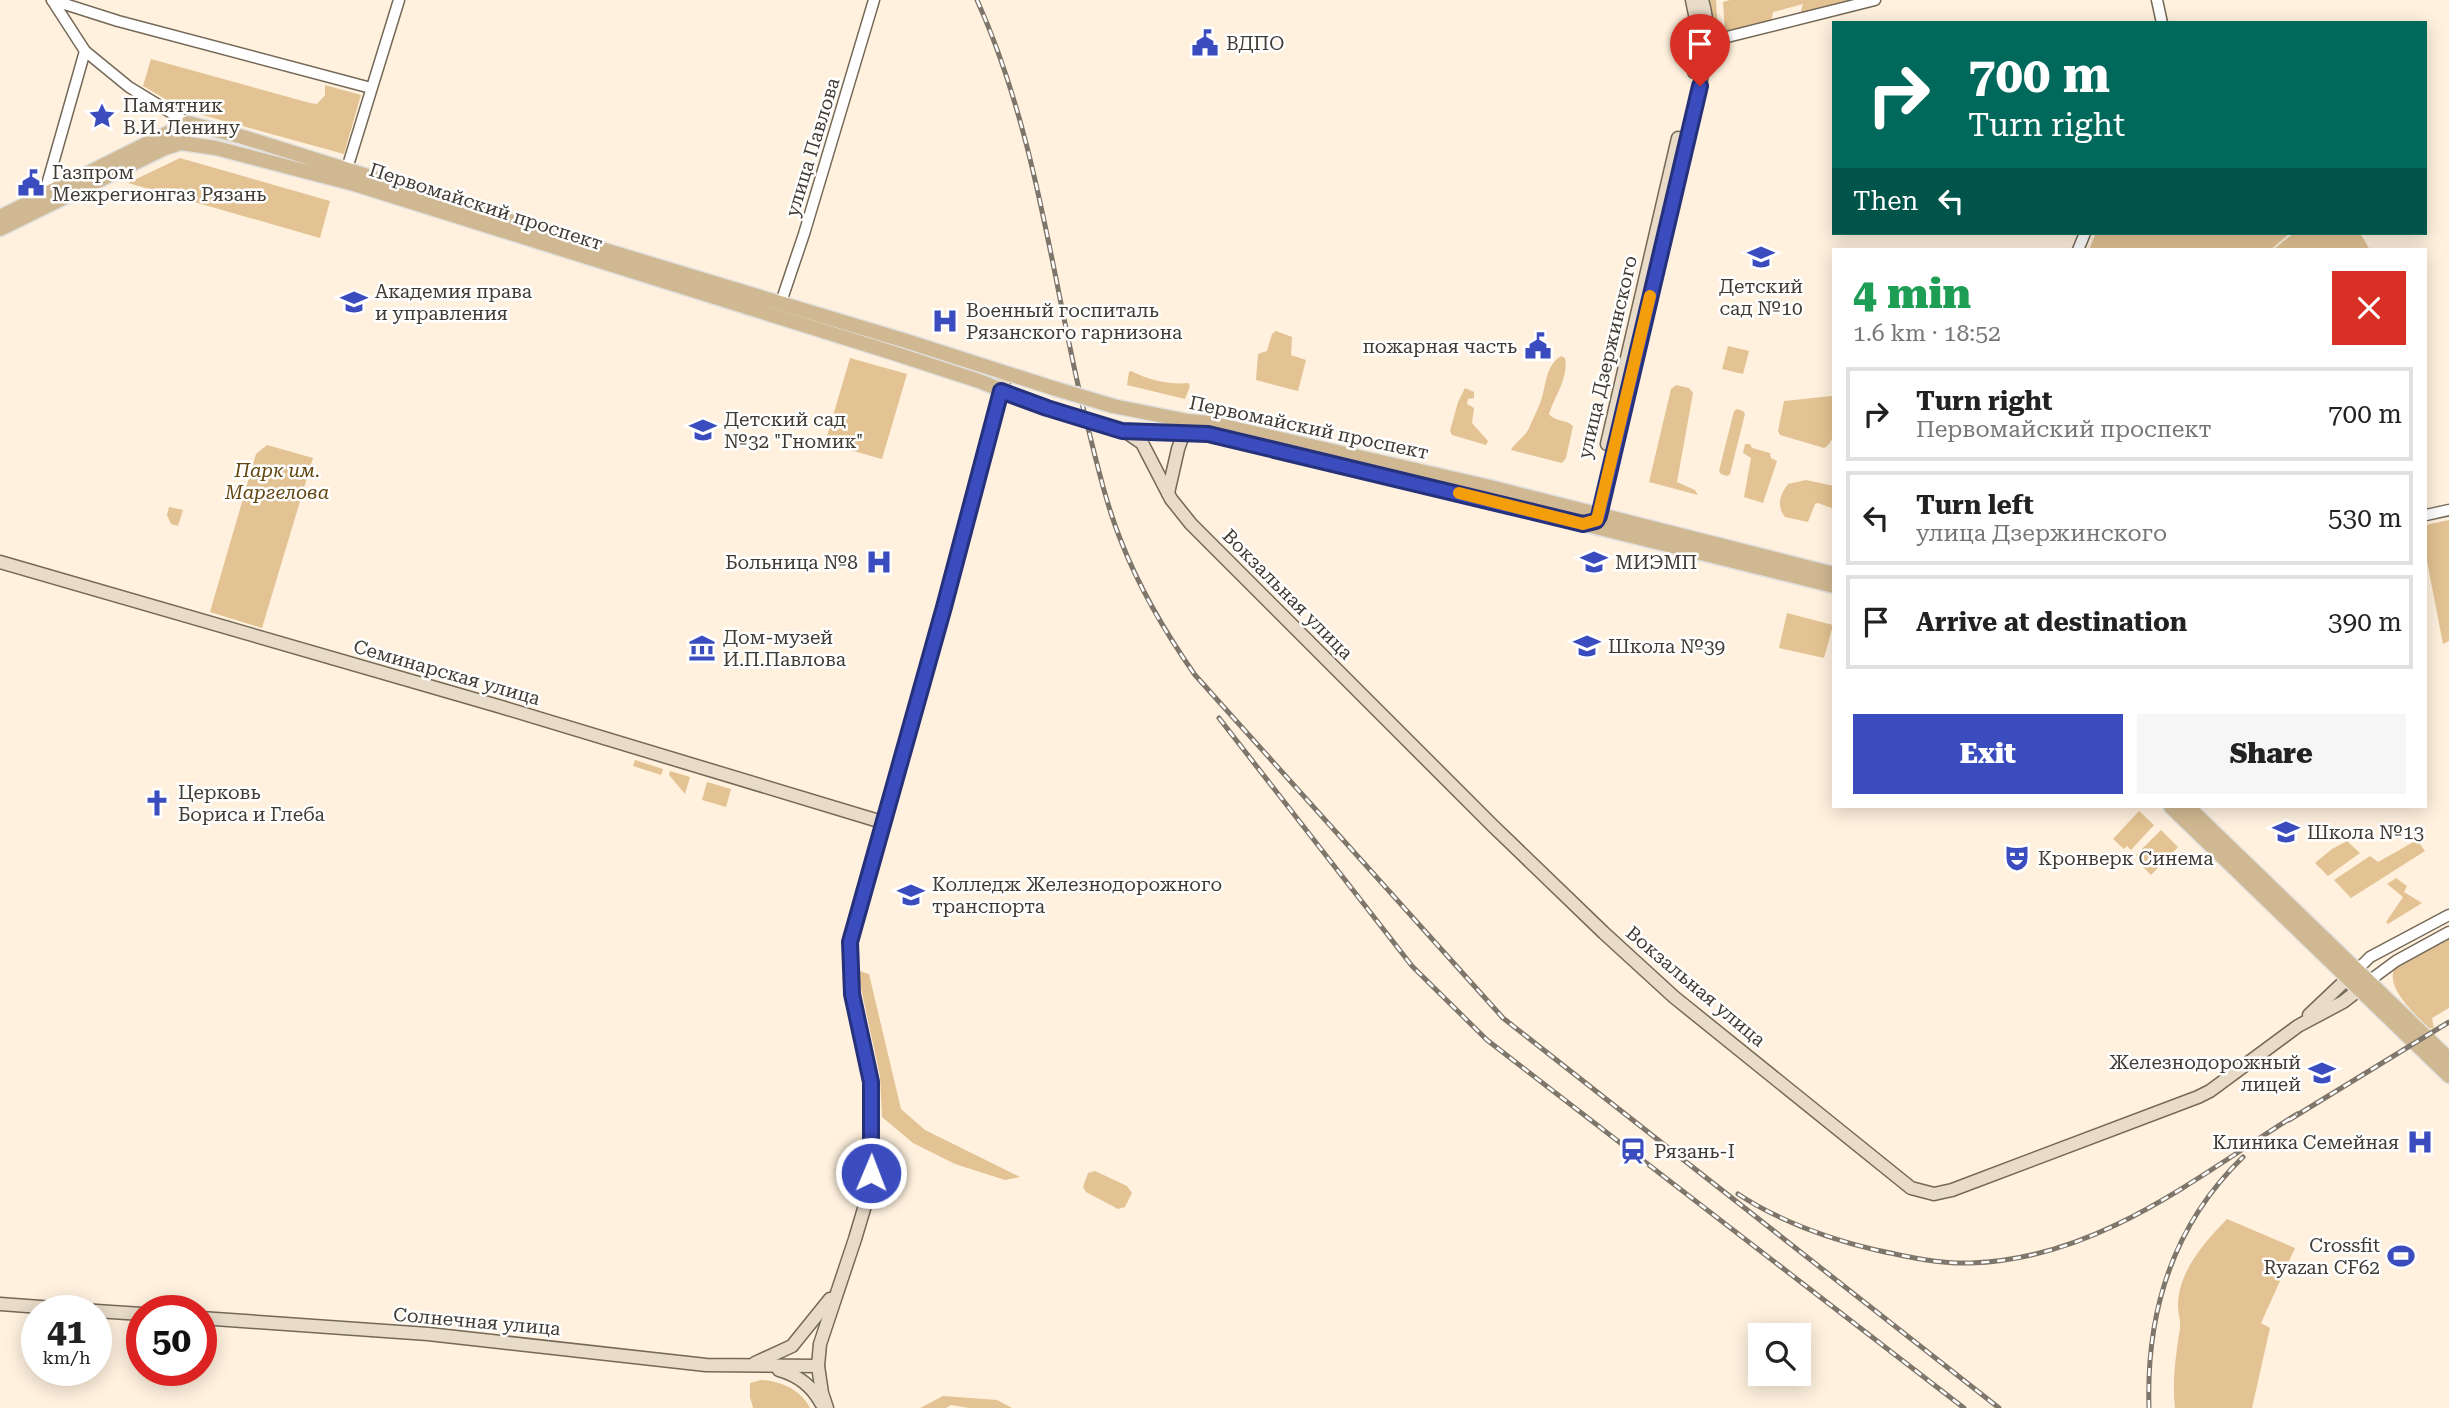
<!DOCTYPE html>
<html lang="en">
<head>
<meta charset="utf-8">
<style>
	:root { --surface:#fff; --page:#f6f6f6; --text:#222; --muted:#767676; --line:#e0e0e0; --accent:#3b4cbf }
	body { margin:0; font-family:"Roboto Serif",serif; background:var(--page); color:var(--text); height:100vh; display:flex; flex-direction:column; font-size:26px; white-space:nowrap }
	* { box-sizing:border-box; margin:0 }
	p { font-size:23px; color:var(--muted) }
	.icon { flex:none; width:38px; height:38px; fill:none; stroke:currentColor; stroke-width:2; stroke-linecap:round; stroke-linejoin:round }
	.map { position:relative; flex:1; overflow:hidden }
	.details { position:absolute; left:1832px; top:248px; width:595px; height:560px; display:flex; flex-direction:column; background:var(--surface); border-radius:0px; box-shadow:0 4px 18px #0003 }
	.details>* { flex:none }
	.top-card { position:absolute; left:1832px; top:21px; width:595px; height:214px; border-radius:0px; box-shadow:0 4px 18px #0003; background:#00695c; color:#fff; overflow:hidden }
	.fabs { position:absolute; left:1748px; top:1323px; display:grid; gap:14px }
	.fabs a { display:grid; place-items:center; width:63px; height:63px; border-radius:0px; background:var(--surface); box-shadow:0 4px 18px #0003; font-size:35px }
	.speed { position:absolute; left:21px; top:1295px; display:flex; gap:14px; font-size:35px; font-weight:700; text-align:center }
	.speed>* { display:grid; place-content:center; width:91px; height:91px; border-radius:50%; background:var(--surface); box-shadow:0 4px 18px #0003; line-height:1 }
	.speed small { font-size:18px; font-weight:400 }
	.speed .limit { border:10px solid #d22; background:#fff; color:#111 }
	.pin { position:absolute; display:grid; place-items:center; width:60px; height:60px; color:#fff; margin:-72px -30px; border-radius:50% 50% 50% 0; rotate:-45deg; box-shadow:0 0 7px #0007 }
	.pin .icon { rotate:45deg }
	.me { position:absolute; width:77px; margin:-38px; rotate:1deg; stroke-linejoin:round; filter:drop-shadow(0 0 5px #0008) }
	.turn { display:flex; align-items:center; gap:24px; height:147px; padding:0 21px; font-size:32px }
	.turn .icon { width:91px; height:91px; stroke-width:2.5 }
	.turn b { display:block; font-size:49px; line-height:60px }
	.then { display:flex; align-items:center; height:66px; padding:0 21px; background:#0003; gap:14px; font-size:26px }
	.round { display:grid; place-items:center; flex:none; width:74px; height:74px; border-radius:0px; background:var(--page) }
	.overview { display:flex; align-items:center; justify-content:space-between; height:119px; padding:0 21px }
	h1 { font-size:42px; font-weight:800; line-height:52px; color:#1e9e55 }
	.action { display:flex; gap:14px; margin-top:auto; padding:14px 21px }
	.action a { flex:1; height:80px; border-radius:0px; background:var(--accent); color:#fff; font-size:28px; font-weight:800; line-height:80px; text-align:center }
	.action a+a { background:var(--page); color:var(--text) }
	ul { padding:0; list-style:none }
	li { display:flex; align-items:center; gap:21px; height:94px; margin:0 14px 10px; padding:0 7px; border:4px solid var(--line); border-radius:0px }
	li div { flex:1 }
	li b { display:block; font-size:26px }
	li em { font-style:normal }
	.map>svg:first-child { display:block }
	.green { fill:#e3c393 }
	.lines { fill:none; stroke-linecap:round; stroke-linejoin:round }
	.tertiary-casing { stroke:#746857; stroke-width:13 }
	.secondary-casing { stroke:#746857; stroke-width:15 }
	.primary-casing { stroke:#e0e0de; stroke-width:17 }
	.tertiary { stroke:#fff; stroke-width:10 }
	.secondary { stroke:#e8dbc8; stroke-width:12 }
	.primary { stroke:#d0b892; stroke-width:14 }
	.rail-casing { stroke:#7e766a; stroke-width:5 }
	.rail { stroke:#fff; stroke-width:2.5; stroke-dasharray:8; stroke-linecap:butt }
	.primary-bridge-casing { stroke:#e0e0de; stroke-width:17; stroke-linecap:butt }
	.primary-bridge { stroke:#d0b892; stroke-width:14 }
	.route-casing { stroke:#26317c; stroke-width:18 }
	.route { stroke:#3b4cbf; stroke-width:12 }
	.slow { stroke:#f59e0b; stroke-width:12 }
	.labels { text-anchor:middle; stroke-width:5; stroke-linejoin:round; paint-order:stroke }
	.poi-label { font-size:19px; fill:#403b33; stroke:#fff; text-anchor:start }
	.street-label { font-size:19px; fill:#403b33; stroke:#fff }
	.park-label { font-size:19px; font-style:italic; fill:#63450f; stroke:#fff }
</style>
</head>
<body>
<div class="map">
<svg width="2449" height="1408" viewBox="0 0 2449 1408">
	<rect width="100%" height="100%" fill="#fff1de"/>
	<g class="green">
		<path d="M 1710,0 L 1716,0 L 1718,34 L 1713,23 Z"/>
		<path d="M 1730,0 L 1859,0 L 1800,15 L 1803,4 L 1773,12 L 1771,23 L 1725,34 L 1723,2 Z"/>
		<path d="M 151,59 L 310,103 L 317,104 L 325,95 L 325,85 L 361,95 L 344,154 L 184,110 L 143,86 Z"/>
		<path d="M 180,158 L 330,201 L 320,238 L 128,183 Z"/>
		<path d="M 2096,233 L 2290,233 L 2270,250 L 2089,250 Z"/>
		<path d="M 2294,233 L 2360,233 L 2370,250 L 2273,250 Z"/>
		<path d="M 1276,331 L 1292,337 L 1291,355 L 1306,360 L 1298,391 L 1256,380 L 1258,354 L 1267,351 L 1272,334 Z"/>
		<path d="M 1728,346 L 1749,351 L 1743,374 L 1722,369 Z"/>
		<path d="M 1561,356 L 1565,358 C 1569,378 1554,397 1549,414 C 1555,422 1566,419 1573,426 L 1566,458 L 1562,463 L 1511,450 C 1515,442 1525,437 1529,428 C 1532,421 1535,415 1538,408 C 1547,391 1543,367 1561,356 Z"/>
		<path d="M 850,358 L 907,374 L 882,459 L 825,443 Z"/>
		<path d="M 1131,371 C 1149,380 1168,385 1188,383 L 1190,386 L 1185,399 L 1127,385 L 1129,372 Z"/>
		<path d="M 1676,385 L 1689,388 L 1693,393 L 1677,482 L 1695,490 L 1698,495 L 1649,482 L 1671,389 Z"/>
		<path d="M 1465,388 L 1474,392 L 1474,398 L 1468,399 L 1467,404 L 1474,408 L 1472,423 L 1488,441 L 1486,445 L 1452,435 L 1450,431 L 1458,402 Z"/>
		<path d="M 1832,396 L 1834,397 C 1834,412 1839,441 1824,448 L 1780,435 L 1778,431 L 1784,401 Z"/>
		<path d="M 1737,409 L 1743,411 L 1745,414 L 1730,474 L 1727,476 L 1721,474 L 1719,471 L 1734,411 Z"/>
		<path d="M 1745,444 L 1750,444 L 1752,448 L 1770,453 L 1771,458 L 1777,461 L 1763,503 L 1744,497 L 1751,458 L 1743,453 Z"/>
		<path d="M 267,445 L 313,458 L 262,628 L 210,612 L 256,454 Z"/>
		<path d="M 1806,480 L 1834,486 L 1834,509 L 1818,503 L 1815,504 L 1808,522 L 1785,517 C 1776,505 1780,495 1788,484 Z"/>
		<path d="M 169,507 L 183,510 L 178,526 L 171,524 L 167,515 Z"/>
		<path d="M 2449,520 L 2449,641 L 2443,644 L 2426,556 L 2426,525 Z"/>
		<path d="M 1787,613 L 1833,625 L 1824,658 L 1779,648 Z"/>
		<path d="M 635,760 L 663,769 L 661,775 L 633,766 Z"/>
		<path d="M 670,771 L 690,777 L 685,794 L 669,775 Z"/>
		<path d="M 707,782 L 731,789 L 726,807 L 702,800 Z"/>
		<path d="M 2139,811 L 2154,825 L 2131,850 L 2127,846 L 2124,849 L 2113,839 Z"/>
		<path d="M 2161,830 L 2178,847 L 2151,875 L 2137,861 L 2140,859 L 2136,855 Z"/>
		<path d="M 2417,840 L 2425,851 L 2351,898 L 2334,880 L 2370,856 L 2378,862 Z"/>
		<path d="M 2347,841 L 2360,853 L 2328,876 L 2315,863 L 2332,849 Z"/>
		<path d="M 2396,878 L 2407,886 L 2404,892 L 2422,903 L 2388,924 L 2386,922 L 2403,897 L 2387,884 Z"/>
		<path d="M 2449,939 L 2449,1008 L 2432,1018 L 2434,1028 L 2428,1029 C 2416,1014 2386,989 2394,969 Z"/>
		<path d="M 857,970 L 869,974 L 901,1109 L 925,1130 L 1020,1177 L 1005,1180 L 955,1164 L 913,1143 L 882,1117 L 880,1076 Z"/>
		<path d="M 1095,1171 L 1127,1186 L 1132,1193 L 1125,1207 L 1118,1209 L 1086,1192 L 1083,1187 L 1088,1173 Z"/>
		<path d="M 2227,1219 L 2295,1248 L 2261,1323 L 2270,1328 L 2252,1408 L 2175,1408 C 2172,1381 2176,1354 2180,1328 C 2181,1320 2178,1314 2178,1306 C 2178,1271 2205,1242 2227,1219 Z"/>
		<path d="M 761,1380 C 781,1381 801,1390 810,1408 L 753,1408 L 750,1397 L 750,1383 Z"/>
		<path d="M 943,1396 L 997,1400 L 1012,1408 L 969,1408 L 951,1405 L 946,1408 L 920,1408 Z"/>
	</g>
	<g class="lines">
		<g class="tertiary-casing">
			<g id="tertiary">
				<path d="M 52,0 L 118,21 L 371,88"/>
				<path d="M 52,0 L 85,51 L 129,87 L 188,123"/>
				<path d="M 2157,0 L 2162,23"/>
				<path d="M 1707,42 L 1875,0"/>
				<path d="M 345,175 L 399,0"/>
				<path d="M 44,195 L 85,51"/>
				<path d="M 2078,250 L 2085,233"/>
				<path d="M 779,308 L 804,234 L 874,0"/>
				<path d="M 2426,515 L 2449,510"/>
				<path d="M 2352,975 L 2370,957 L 2449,915"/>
				<path d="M 2369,981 L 2396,961 L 2449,932"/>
			</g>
		</g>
		<g class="secondary-casing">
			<g id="secondary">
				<path d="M 1692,0 L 1698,29 L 1694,72"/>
				<path d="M 1126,432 L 1142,443 L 1171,499 L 1191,524 L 1492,825 L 1604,933 L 1674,997 L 1911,1188 L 1934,1194 L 1952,1190 L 2198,1097 L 2210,1091 L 2298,1026 L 2343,1002 L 2365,985"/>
				<path d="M 1607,444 L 1678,138"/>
				<path d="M 1168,493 L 1178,449 L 1186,426"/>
				<path d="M 1594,522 L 1599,516 L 1700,86 C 1705,57 1711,29 1702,0"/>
				<path d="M 0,562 L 498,706 L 882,822"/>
				<path d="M 2309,1015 L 2347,979"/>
				<path d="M 0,1304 L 95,1311"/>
				<path d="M 96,1311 L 142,1314"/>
				<path d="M 201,1318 L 428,1334 L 706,1365 L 818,1366"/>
				<path d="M 755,1363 L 792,1346 L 830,1299"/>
				<path d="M 779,1370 C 797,1375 812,1386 821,1403"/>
				<path d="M 827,1408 L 822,1393 L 818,1366 L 820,1344 L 855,1239 L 869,1192 L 871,1173 L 871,1081 L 852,994 L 850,942 L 944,607 L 1006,374"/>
			</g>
		</g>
		<g class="primary-casing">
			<g id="primary">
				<path d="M 0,217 L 188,123 L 243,137 L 565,238 L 906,341 L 1053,388"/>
				<path d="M 0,229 L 165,148 L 181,143 L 216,148 L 354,184 L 890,352 L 979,381 L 1047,408"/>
				<path d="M 1113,406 L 1188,421 L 1210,423 L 1490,487 L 1834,574"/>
				<path d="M 1108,426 C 1140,437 1175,431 1207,434 L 1393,477 L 1834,586"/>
				<path d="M 2171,807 L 2449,1076"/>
				<path d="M 2188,807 L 2449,1059"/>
			</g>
		</g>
		<use href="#tertiary" class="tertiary"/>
		<use href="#secondary" class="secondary"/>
		<use href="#primary" class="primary"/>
		<g class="rail-casing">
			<g id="rail">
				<path d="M 977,0 C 1038,136 1052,281 1087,424 C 1097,463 1106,504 1121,541 C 1140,590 1165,632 1195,675 L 1503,1018 L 1999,1408"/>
				<path d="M 1219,718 L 1412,966 L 1487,1040 L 1964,1408"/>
				<path d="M 2289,1120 L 2449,1022"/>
				<path d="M 1738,1194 C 1779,1221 1830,1239 1876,1250 C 1908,1257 1939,1264 1971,1263 C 2097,1259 2195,1178 2297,1114"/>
				<path d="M 2149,1408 C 2146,1312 2172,1226 2243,1157"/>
			</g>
		</g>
		<use href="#rail" class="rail"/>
		<g class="primary-bridge-casing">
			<g id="primary-bridge">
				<path d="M 1053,388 L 1113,406"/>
				<path d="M 1047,408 L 1108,426"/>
			</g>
		</g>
		<use href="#primary-bridge" class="primary-bridge"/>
	</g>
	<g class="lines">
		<g class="route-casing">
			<path id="route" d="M 871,1173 L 871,1082 L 852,994 L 850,942 L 944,607 L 1001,391 L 1047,408 L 1122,431 L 1208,434 L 1583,524 L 1596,521 L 1599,516 L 1700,86"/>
		</g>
		<use href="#route" class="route"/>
		<path class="slow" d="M 1459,493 L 1583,524 L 1597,520 L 1650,296"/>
	</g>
	<defs>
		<g id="civic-bare" transform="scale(2.1)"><path d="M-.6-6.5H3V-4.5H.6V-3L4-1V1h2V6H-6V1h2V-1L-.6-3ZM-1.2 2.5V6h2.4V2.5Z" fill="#3b4cbf" stroke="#fff" stroke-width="2.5" paint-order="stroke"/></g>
		<g id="sight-bare" transform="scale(2.1)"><path d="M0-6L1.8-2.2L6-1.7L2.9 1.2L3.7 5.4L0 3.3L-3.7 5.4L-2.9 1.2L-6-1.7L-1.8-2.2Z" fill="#3b4cbf" stroke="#fff" stroke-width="2.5" paint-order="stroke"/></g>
		<g id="school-bare" transform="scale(2.1)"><path d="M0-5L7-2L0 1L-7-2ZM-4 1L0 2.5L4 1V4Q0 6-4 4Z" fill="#3b4cbf" stroke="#fff" stroke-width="2.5" paint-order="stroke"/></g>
		<g id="university-bare" transform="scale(2.1)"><path d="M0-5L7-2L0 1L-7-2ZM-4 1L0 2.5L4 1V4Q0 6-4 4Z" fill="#3b4cbf" stroke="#fff" stroke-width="2.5" paint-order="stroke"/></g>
		<g id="hospital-bare" transform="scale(2.1)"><path d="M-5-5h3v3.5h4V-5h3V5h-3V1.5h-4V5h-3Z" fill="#3b4cbf" stroke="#fff" stroke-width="2.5" paint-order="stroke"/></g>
		<g id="museum-bare" transform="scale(2.1)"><path d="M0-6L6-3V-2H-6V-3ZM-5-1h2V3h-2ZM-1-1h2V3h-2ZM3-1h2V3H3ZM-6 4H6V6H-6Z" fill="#3b4cbf" stroke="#fff" stroke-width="2.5" paint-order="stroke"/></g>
		<g id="church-bare" transform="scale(2.1)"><path d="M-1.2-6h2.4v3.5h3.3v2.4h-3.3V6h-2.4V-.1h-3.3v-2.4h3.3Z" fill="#3b4cbf" stroke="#fff" stroke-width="2.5" paint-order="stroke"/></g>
		<g id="theatre-bare" transform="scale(2.1)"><path d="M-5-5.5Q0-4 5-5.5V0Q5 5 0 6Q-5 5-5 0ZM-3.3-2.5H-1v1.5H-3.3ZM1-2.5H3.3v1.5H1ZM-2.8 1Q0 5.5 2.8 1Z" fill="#3b4cbf" stroke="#fff" stroke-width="2.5" paint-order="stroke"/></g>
		<g id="station-bare" transform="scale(2.1)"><path d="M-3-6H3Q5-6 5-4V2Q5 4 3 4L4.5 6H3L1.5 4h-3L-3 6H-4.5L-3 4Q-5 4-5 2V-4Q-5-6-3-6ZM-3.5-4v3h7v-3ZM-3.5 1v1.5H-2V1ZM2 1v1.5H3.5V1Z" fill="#3b4cbf" stroke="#fff" stroke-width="2.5" paint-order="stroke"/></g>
		<g id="stadium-bare" transform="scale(2.1)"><path d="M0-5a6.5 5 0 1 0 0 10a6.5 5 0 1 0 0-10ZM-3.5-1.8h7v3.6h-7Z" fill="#3b4cbf" stroke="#fff" stroke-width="2.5" paint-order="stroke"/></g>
	</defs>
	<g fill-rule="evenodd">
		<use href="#civic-bare" x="1205" y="43"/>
		<use href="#sight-bare" x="102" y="116"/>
		<use href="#civic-bare" x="31" y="183"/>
		<use href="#school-bare" x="1761" y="257"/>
		<use href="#university-bare" x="354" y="302"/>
		<use href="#hospital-bare" x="945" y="321"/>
		<use href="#civic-bare" x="1538" y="346"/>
		<use href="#school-bare" x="703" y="430"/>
		<use href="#hospital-bare" x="879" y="562"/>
		<use href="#university-bare" x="1594" y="562"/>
		<use href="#school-bare" x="1587" y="646"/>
		<use href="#museum-bare" x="702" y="648"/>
		<use href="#church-bare" x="157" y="803"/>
		<use href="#school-bare" x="2286" y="832"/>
		<use href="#theatre-bare" x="2017" y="858"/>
		<use href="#university-bare" x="911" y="895"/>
		<use href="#university-bare" x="2322" y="1073"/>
		<use href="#hospital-bare" x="2420" y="1142"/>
		<use href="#station-bare" x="1633" y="1151"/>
		<use href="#stadium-bare" x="2401" y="1256"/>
	</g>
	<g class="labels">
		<g class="poi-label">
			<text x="1226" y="50">ВДПО</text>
			<text x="123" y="112">Памятник<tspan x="123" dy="22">В.И. Ленину</tspan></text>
			<text x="52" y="179">Газпром<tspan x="52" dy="22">Межрегионгаз Рязань</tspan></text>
			<text x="1761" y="293" text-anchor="middle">Детский<tspan x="1761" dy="22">сад №10</tspan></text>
			<text x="375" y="298">Академия права<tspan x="375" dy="22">и управления</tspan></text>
			<text x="966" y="317">Военный госпиталь<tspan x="966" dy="22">Рязанского гарнизона</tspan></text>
			<text x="1517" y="353" text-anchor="end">пожарная часть</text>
			<text x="724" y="426">Детский сад<tspan x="724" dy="22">№32 "Гномик"</tspan></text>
			<text x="858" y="569" text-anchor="end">Больница №8</text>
			<text x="1615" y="569">МИЭМП</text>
			<text x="723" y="644">Дом-музей<tspan x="723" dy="22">И.П.Павлова</tspan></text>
			<text x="1608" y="653">Школа №39</text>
			<text x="178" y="799">Церковь<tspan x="178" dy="22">Бориса и Глеба</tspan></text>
			<text x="2307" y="839">Школа №13</text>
			<text x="2038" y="865">Кронверк Синема</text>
			<text x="932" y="891">Колледж Железнодорожного<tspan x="932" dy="22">транспорта</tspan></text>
			<text x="2301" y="1069" text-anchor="end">Железнодорожный<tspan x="2301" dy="22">лицей</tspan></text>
			<text x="2399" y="1149" text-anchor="end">Клиника Семейная</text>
			<text x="1654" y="1158">Рязань-I</text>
			<text x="2380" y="1252" text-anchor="end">Crossfit<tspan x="2380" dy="22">Ryazan CF62</tspan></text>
		</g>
		<g class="street-label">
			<text transform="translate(812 147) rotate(-73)" y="7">улица Павлова</text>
			<text transform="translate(486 206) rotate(18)" y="7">Первомайский проспект</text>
			<text transform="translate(1607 357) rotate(-77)" y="7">улица Дзержинского</text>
			<text transform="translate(1309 427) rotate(12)" y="7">Первомайский проспект</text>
			<text transform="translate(1288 594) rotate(45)" y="7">Вокзальная улица</text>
			<text transform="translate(447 672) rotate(16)" y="7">Семинарская улица</text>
			<text transform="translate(1696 986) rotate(40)" y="7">Вокзальная улица</text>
			<text transform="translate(477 1321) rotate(5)" y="7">Солнечная улица</text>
		</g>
		<g class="park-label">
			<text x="277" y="477">Парк им.<tspan x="277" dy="22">Маргелова</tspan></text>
		</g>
	</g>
</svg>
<div class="fabs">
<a><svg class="icon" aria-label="search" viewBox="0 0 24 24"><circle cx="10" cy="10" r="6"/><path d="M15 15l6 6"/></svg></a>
</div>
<div class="speed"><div>41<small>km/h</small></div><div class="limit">50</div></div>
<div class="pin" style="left:1700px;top:86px;background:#d93025"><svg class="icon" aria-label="arrive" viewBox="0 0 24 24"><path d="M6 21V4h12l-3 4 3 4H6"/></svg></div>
<svg class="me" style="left:871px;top:1173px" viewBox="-20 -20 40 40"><circle r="17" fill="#3b4cbf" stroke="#fff" stroke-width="3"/><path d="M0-11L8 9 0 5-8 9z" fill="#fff"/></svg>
<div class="top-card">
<div class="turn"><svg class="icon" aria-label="right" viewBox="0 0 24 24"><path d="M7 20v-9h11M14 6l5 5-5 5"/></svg><div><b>700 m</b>Turn right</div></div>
<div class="then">Then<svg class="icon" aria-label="left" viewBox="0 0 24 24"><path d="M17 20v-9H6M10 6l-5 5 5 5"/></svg></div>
</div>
<section class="details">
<div class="overview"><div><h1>4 min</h1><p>1.6 km · 18:52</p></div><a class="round" style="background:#d93025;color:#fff"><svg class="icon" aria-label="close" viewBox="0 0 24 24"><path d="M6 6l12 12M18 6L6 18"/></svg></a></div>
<ul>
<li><svg class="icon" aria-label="right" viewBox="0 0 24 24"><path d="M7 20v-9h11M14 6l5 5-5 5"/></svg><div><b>Turn right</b><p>Первомайский проспект</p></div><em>700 m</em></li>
<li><svg class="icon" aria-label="left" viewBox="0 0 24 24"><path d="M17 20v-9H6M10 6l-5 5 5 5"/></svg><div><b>Turn left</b><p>улица Дзержинского</p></div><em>530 m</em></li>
<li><svg class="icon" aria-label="arrive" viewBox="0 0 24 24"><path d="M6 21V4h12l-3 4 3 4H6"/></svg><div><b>Arrive at destination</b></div><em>390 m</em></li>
</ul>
<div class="action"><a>Exit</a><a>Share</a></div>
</section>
</div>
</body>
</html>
